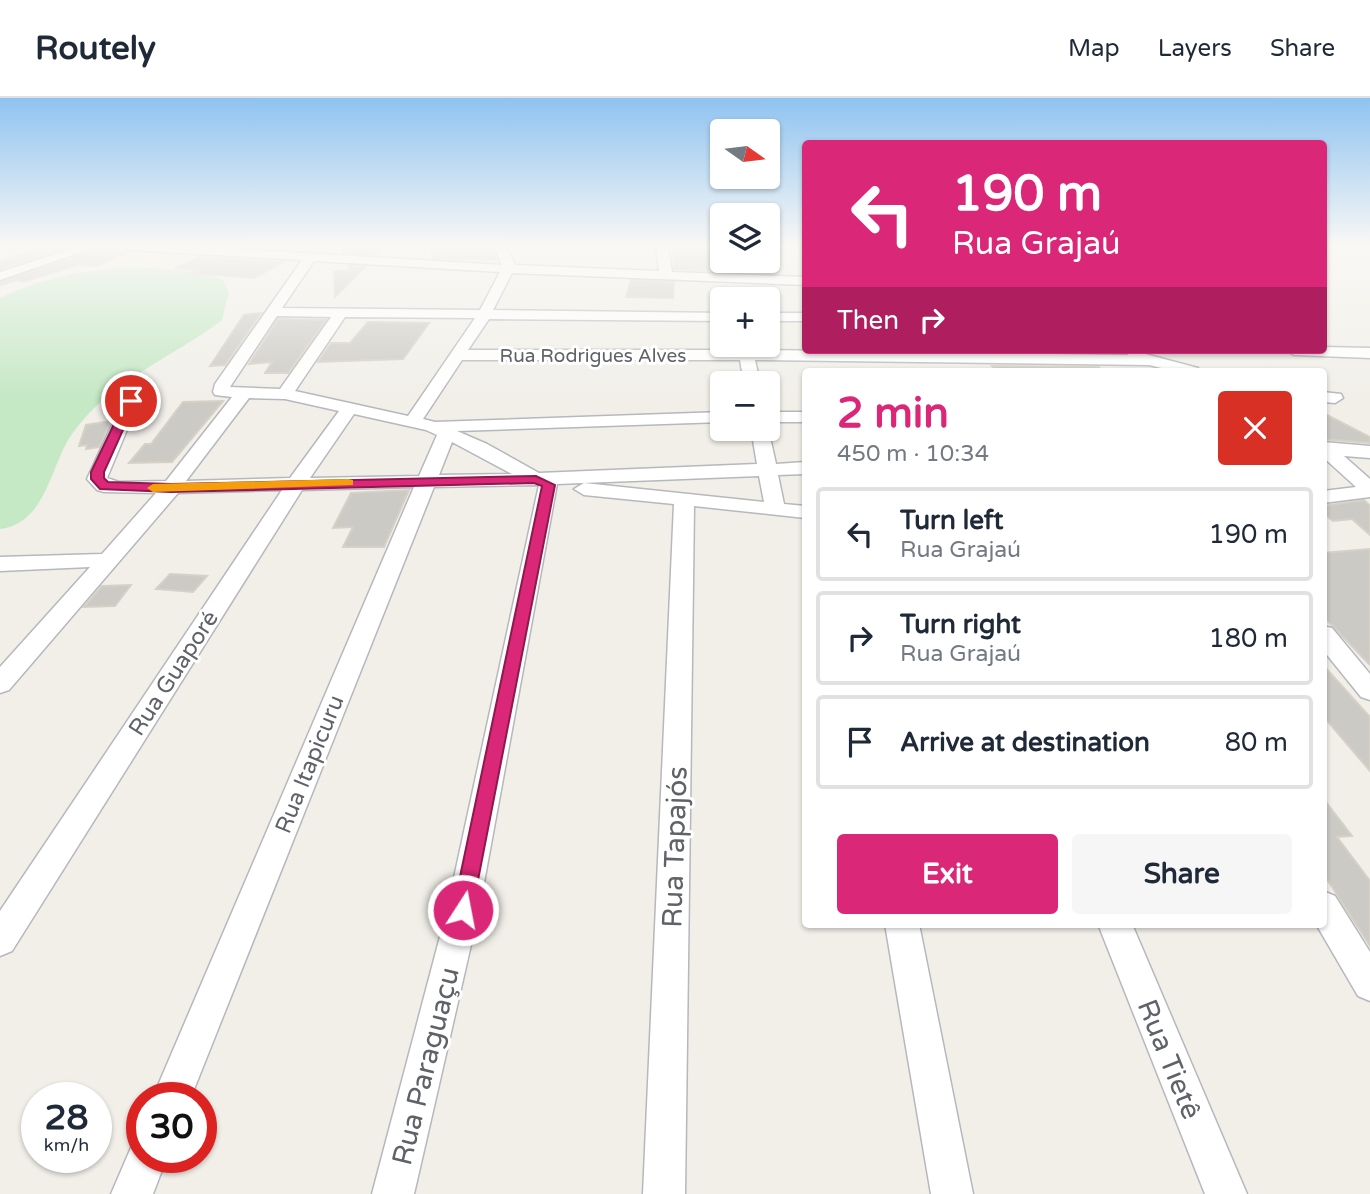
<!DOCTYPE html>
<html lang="en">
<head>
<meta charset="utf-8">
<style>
	:root { --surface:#fff; --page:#f6f6f7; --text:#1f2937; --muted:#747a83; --line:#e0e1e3; --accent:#db2777 }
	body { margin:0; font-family:"Varela Round",sans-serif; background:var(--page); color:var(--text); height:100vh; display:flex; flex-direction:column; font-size:26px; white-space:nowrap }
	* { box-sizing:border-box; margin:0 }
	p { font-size:23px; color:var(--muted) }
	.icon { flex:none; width:38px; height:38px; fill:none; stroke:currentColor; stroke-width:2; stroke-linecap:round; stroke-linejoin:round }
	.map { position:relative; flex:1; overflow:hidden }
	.drawer { position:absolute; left:802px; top:270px; width:525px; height:560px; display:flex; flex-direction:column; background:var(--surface); border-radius:7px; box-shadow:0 2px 5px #0004 }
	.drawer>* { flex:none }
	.hud { position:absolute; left:802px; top:42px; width:525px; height:214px; border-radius:7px; box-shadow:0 2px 5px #0004; background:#db2777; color:#fff; overflow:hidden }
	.needle { width:46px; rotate:104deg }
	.tools { position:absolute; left:710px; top:21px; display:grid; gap:14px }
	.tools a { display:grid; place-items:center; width:70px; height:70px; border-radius:7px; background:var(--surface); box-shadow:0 2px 5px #0004; font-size:35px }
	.speed { position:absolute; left:21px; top:984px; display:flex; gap:14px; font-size:35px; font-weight:700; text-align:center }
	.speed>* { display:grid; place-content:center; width:91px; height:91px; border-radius:50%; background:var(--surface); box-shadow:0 2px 5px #0004; line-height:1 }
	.speed small { font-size:18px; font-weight:400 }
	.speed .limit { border:10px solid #d22; background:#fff; color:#111 }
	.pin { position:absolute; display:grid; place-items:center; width:60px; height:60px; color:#fff; margin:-30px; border:4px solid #fff; border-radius:50%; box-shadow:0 2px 7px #0007 }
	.me { position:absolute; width:77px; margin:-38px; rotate:11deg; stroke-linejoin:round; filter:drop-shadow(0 0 5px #0008) }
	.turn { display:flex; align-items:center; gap:24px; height:147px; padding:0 35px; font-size:32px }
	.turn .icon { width:91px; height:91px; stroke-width:2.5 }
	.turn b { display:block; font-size:49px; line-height:60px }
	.then { display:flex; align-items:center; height:66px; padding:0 35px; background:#0003; gap:14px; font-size:26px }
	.round { display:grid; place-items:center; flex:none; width:74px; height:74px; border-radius:7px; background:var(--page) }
	.head { display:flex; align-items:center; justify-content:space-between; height:119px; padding:0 35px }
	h1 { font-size:42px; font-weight:800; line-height:52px; color:var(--accent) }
	.cta { display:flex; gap:14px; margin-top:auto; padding:14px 35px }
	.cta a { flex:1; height:80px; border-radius:7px; background:var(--accent); color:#fff; font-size:28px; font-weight:800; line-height:80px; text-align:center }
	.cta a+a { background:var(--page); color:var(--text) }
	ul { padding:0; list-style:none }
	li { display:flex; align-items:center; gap:21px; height:94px; margin:0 14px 10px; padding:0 21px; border:4px solid var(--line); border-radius:7px }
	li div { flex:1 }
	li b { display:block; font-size:26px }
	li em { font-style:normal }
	header { display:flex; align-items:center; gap:42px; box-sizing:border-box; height:98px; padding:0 35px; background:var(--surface); border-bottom:2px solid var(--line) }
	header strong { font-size:33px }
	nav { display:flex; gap:38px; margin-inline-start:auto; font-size:24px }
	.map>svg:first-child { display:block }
	.green { fill:#c5e8c5 }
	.building { fill:#cccac5; stroke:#d6d1c6; stroke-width:2 }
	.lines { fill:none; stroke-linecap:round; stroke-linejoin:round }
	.minor-casing { stroke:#b5b8bc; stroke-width:3 }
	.minor { fill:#fff; fill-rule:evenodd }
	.route { fill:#db2777; stroke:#8e194d; stroke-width:2 }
	.slow { fill:#f59e0b }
	.labels { text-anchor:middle; stroke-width:6; stroke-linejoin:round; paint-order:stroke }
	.far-street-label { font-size:19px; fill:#5f6368; stroke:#fff }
	.street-label { font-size:23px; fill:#5f6368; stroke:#fff }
	.near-street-label { font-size:28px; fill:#5f6368; stroke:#fff }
</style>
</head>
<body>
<header>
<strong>Routely</strong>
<nav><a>Map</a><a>Layers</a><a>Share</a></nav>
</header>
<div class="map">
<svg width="1370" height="1096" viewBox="0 0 1370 1096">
	<rect width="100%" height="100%" fill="#f1efe8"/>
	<path class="green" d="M 135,169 L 199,174 L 223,182 L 229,194 L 222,222 C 172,260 109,283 72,336 C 50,367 47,425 0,431 L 0,200 C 43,179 87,172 135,169 Z"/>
	<g class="building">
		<path d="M 46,148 L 70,149 L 0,171 L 0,163 Z"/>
		<path d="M 342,148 L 386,148 L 377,157 L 344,155 Z"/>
		<path d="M 430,148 L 492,148 L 497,162 L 433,160 Z"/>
		<path d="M 673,149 L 718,150 L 719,173 L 674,171 Z"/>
		<path d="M 100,150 L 128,154 L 97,168 L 78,167 L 23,184 L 18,182 L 0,187 L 0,184 Z"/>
		<path d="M 199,159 L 283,164 L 254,180 L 191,175 L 197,172 L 176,170 Z"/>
		<path d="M 349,168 L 365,169 L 335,199 L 334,173 L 351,173 Z"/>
		<path d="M 631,182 L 674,184 L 673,200 L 626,199 Z"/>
		<path d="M 261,215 L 225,267 L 210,268 L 244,217 Z"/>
		<path d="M 278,221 L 326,222 L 288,275 L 265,275 L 272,264 L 249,266 Z"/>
		<path d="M 368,224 L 429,225 L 403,261 L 318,264 L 331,245 L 350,245 Z"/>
		<path d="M 992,268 L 1099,269 L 1102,273 L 996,273 Z"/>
		<path d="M 223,303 L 172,364 L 129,365 L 145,346 L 151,346 L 183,304 Z"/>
		<path d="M 1323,315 L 1370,339 L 1370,345 L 1323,341 Z"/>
		<path d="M 111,323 L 99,349 L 86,351 L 87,347 L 79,348 L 86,327 Z"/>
		<path d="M 409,392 L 384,449 L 343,449 L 353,429 L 333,430 L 351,395 Z"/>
		<path d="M 1364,402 L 1370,408 L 1370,437 L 1352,421 L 1333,423 L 1323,415 L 1323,408 Z"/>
		<path d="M 1370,451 L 1370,567 L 1323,518 L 1323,455 Z"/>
		<path d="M 170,476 L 207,478 L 193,494 L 156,491 Z"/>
		<path d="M 131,487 L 115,508 L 84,509 L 102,488 Z"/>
		<path d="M 1323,567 L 1370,619 L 1370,673 L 1323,618 Z"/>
		<path d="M 1323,700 L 1352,738 L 1337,739 L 1370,783 L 1370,848 L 1323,775 Z"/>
	</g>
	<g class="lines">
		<g class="minor-casing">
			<g id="minor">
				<path d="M 81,148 L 99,148 L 0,182 L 0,174 Z"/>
				<path d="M 124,148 L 189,148 L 502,167 L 494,148 L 506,148 L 515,167 L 659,173 L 656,148 L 668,148 L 672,174 L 805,179 L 805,187 L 512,175 L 493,212 L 723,215 L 723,223 L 489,221 L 468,252 L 738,252 L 738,247 L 752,247 L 754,252 L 1127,257 L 1134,253 L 1198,270 L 1200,273 L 1174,273 L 1149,267 L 755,262 L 760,285 L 744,285 L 740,262 L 462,262 L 423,321 L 435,324 L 723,314 L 723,324 L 457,333 L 487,346 L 539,375 L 757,366 L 751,331 L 768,330 L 776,366 L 805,364 L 805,376 L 778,377 L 784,406 L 805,408 L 805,420 L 694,408 L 685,1096 L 643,1096 L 674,406 L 584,397 L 574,391 L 584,385 L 764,404 L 759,378 L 557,386 L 479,812 L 414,1096 L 372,1096 L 447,812 L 539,387 L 434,389 L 191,999 L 153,999 L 414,389 L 302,392 L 12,853 L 0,858 L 0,813 L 282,392 L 178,395 L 9,592 L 0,595 L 0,569 L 90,469 L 0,473 L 0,459 L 102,456 L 156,395 L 104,394 L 97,392 L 87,381 L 123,303 L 131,298 L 139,303 L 107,380 L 119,384 L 166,383 L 232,299 L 215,297 L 213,294 L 215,286 L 302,162 L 130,152 ZM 314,163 L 500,174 L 480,212 L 282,210 ZM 277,218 L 331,219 L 280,291 L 230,289 ZM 345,219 L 475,220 L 408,318 L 295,293 ZM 249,300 L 285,301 L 339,313 L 290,380 L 186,383 ZM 354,316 L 426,332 L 437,337 L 419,378 L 310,380 ZM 452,344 L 512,376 L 439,377 Z"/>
				<rect x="768" y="215" width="37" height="8"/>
				<path d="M 1323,249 L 1370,250 L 1370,260 L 1294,257 L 1286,252 L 1323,252 Z"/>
				<path d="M 1323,294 L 1341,296 L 1343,300 L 1335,305 L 1323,304 Z"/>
				<rect x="768" y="314" width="37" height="10"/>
				<path d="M 1323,344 L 1370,348 L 1370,360 L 1344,358 L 1370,381 L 1370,399 L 1323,405 L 1323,393 L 1356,389 L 1323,359 Z"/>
				<path d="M 1323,528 L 1332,530 L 1370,576 L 1370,602 L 1361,599 L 1323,552 Z"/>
				<path d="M 1323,793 L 1335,798 L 1370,854 L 1370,903 L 1358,898 L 1316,826 L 1323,826 Z"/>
				<path d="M 885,826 L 919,826 L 973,1096 L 931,1096 Z"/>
				<path d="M 1098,826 L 1132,826 L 1247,1096 L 1205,1096 Z"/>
				<path d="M 142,1041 L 142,1059 L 167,1059 L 153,1096 L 111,1096 L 133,1045 Z"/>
			</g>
		</g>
		<use href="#minor" class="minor"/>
	</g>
	<linearGradient id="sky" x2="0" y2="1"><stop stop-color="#8fc3f1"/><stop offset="0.49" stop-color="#f9f8f5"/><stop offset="1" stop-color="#f9f8f5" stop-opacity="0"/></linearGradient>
	<rect width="1370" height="301" fill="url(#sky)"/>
	<path class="route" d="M 131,299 L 136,303 L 104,374 L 104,380 L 108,384 L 171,386 L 536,378 L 555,387 L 471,818 L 463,821 L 456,818 L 453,812 L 542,388 L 534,385 L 171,394 L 100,391 L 91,381 L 91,374 L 125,303 Z"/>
	<path class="slow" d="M 348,381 L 353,382 L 353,387 L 153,394 L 147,390 L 153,386 Z"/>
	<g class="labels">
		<g class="far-street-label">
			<text x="593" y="264">Rua Rodrigues Alves</text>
		</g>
		<g class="street-label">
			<text transform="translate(173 575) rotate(-57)" y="8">Rua Guaporé</text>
			<text transform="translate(309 666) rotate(-68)" y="8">Rua Itapicuru</text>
		</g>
		<g class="near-street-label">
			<text transform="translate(674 749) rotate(-88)" y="10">Rua Tapajós</text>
			<text transform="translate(1170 961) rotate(68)" y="10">Rua Tietê</text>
			<text transform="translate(425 968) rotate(-76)" y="10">Rua Paraguaçu</text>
		</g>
	</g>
</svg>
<div class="tools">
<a><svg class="needle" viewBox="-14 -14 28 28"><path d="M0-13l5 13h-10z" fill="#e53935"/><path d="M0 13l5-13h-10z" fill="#747a83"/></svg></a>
<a><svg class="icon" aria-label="layers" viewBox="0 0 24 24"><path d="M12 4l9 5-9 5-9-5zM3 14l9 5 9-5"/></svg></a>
<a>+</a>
<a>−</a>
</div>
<div class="speed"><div>28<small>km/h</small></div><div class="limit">30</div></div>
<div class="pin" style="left:131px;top:303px;background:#d93025"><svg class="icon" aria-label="arrive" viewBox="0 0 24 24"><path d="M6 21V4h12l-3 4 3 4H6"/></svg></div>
<svg class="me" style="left:463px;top:812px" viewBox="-20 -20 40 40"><circle r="17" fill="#db2777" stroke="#fff" stroke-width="3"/><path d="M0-11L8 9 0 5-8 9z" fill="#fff"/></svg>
<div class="hud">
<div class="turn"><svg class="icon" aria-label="left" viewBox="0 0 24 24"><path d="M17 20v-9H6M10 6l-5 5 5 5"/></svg><div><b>190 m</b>Rua Grajaú</div></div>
<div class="then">Then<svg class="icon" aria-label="right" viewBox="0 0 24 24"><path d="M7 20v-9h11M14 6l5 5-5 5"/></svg></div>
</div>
<section class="drawer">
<div class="head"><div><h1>2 min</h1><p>450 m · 10:34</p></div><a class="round" style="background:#d93025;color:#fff"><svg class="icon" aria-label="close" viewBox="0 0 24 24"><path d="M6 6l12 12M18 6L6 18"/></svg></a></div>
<ul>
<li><svg class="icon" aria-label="left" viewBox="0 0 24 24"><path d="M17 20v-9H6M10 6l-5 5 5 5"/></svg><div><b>Turn left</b><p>Rua Grajaú</p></div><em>190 m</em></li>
<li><svg class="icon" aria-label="right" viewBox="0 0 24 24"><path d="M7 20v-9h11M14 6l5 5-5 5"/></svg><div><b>Turn right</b><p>Rua Grajaú</p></div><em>180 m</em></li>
<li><svg class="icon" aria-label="arrive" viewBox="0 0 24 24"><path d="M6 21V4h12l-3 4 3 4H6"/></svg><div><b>Arrive at destination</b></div><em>80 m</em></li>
</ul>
<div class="cta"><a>Exit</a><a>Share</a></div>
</section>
</div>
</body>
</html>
